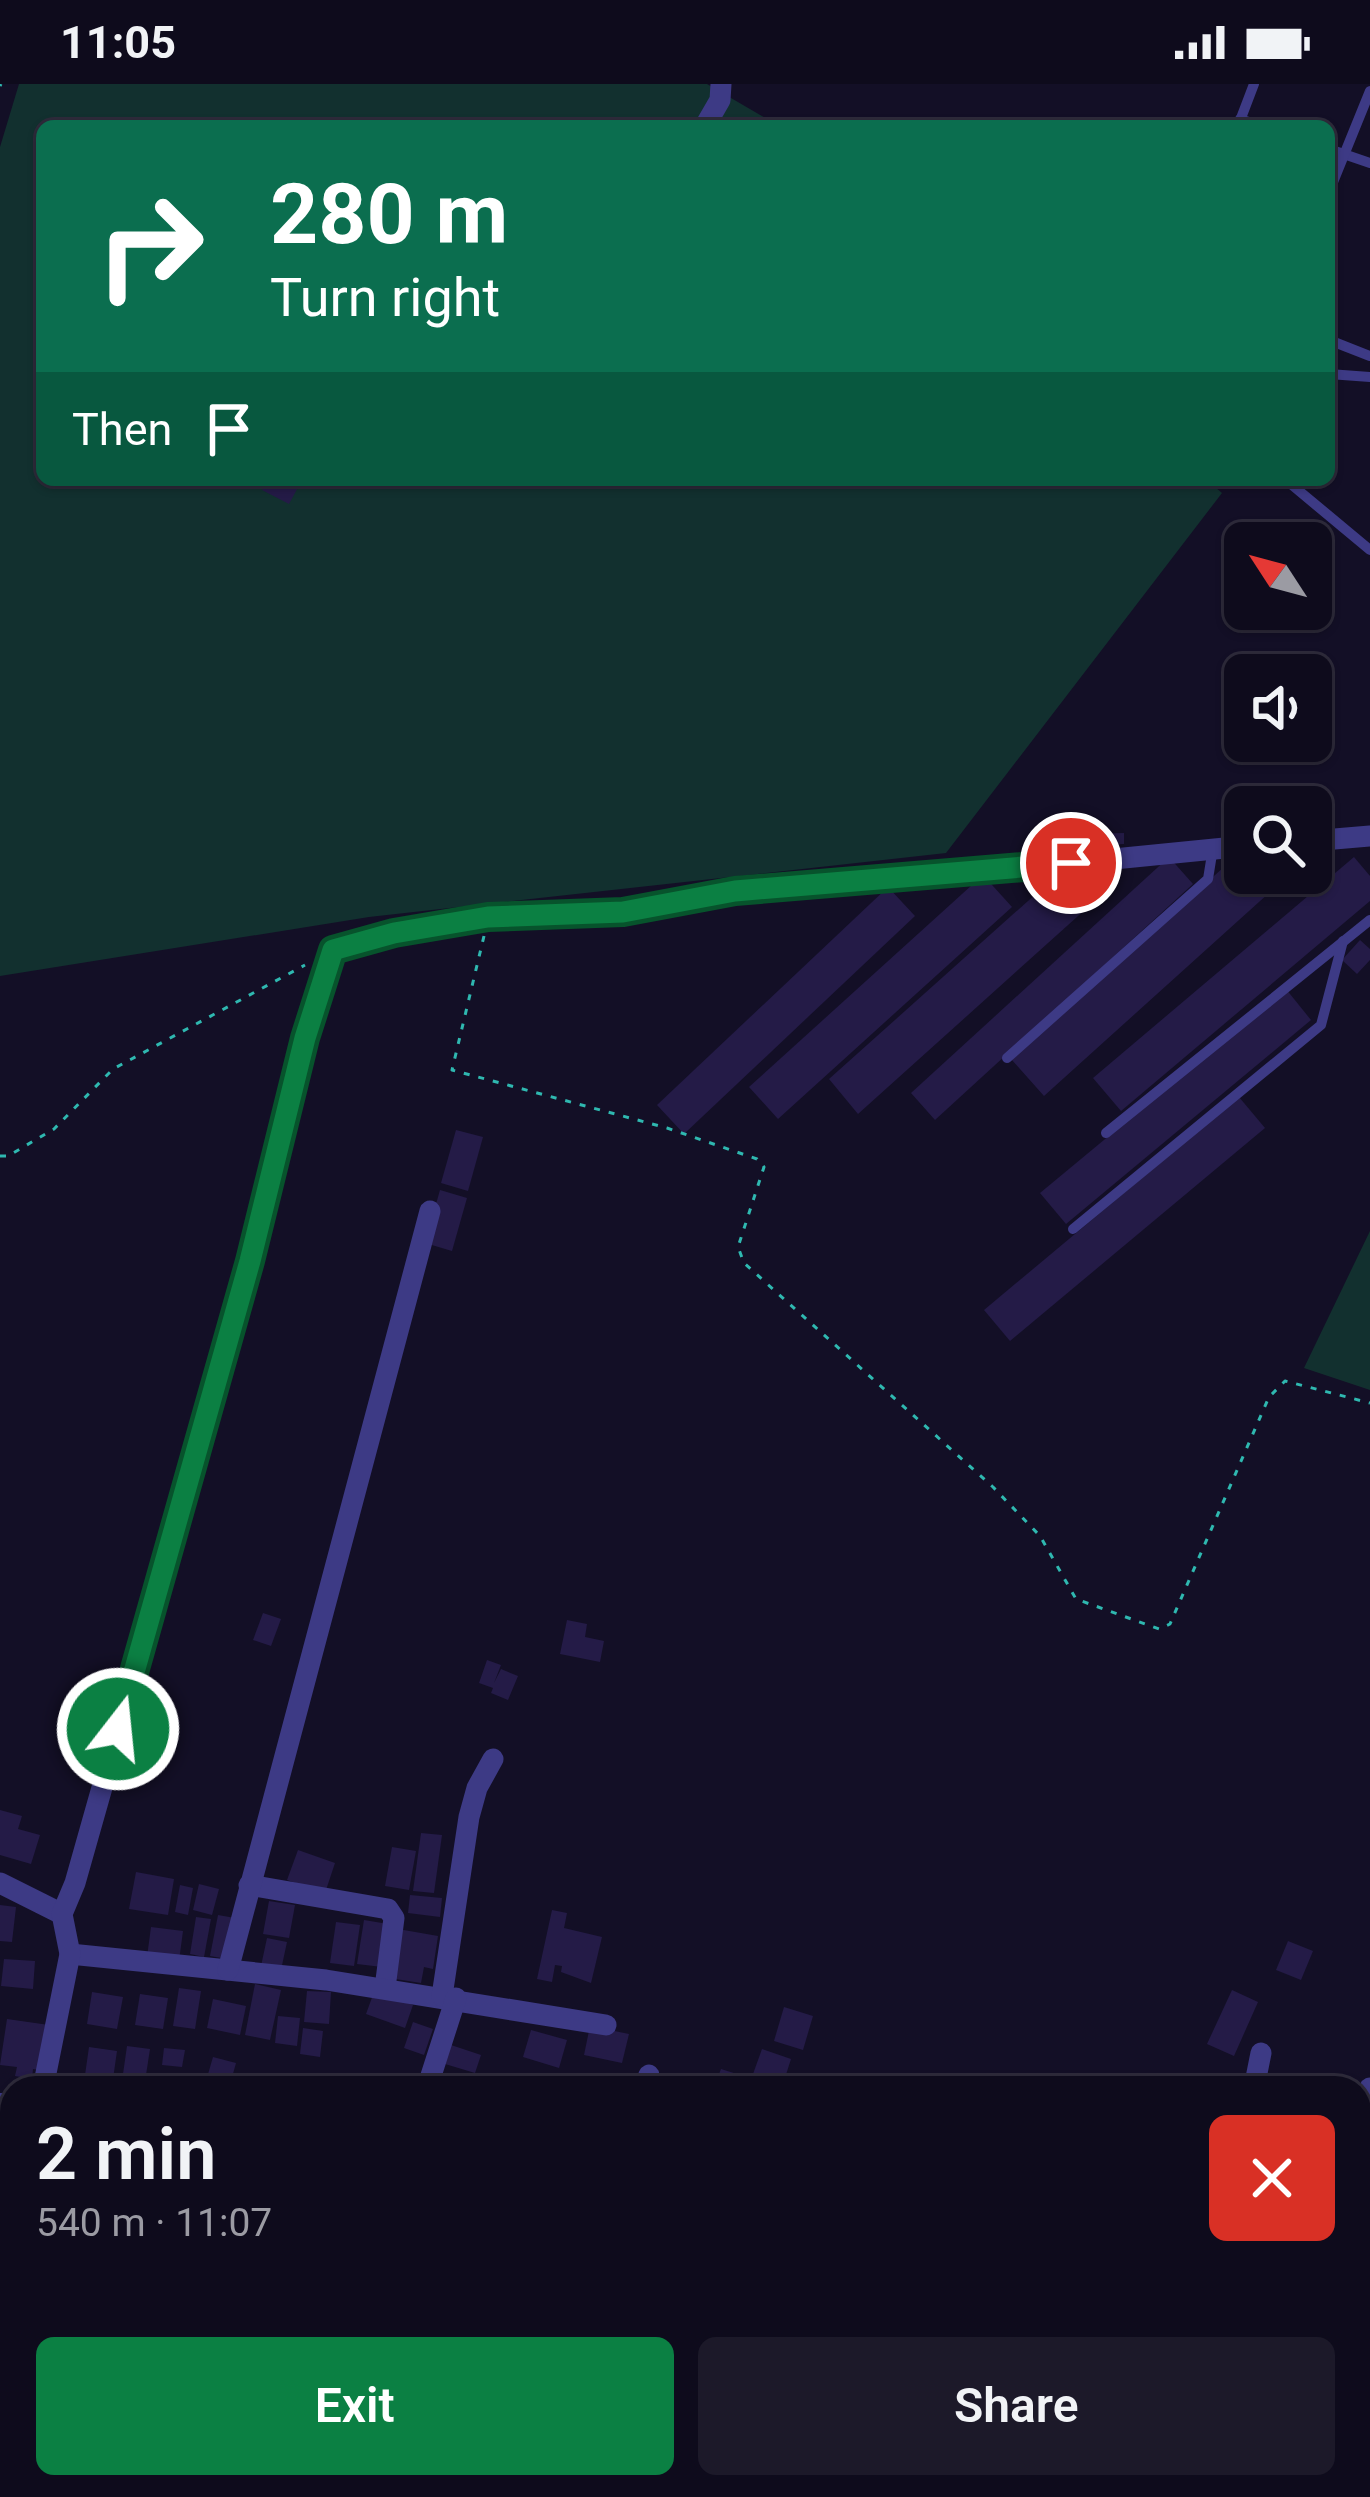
<!DOCTYPE html>
<html lang="en">
<head>
<meta charset="utf-8">
<style>
	:root { --surface:#0e0b1c; --page:#1c1929; --text:#f1f3f6; --muted:#9b9ba3; --line:#2e2b3b; --accent:#0b8043 }
	body { margin:0; font-family:Roboto,sans-serif; background:var(--page); color:var(--text); height:100vh; display:flex; flex-direction:column; font-size:45px; white-space:nowrap }
	* { box-sizing:border-box; margin:0 }
	p { font-size:39px; color:var(--muted) }
	.icon { flex:none; width:66px; height:66px; fill:none; stroke:currentColor; stroke-width:2; stroke-linecap:round; stroke-linejoin:round }
	.map { position:relative; flex:1; overflow:hidden }
	.side { position:absolute; left:0px; top:1992px; width:1371px; height:423px; display:flex; flex-direction:column; background:var(--surface); border-radius:36px 36px 0 0; box-shadow:0 3px 9px #0004,0 0 0 3px var(--line) }
	.side>* { flex:none }
	.hud { position:absolute; left:36px; top:36px; width:1299px; height:366px; border-radius:18px; box-shadow:0 3px 9px #0004,0 0 0 3px var(--line); background:#0b6e4f; color:#fff; overflow:hidden }
	.needle { width:78px; rotate:306deg }
	.fabs { position:absolute; left:1224px; top:438px; display:grid; gap:24px }
	.fabs a { display:grid; place-items:center; width:108px; height:108px; border-radius:18px; background:var(--surface); box-shadow:0 3px 9px #0004,0 0 0 3px var(--line); font-size:60px }
	.pin { position:absolute; display:grid; place-items:center; width:102px; height:102px; color:#fff; margin:-51px; border:6px solid #fff; border-radius:50%; box-shadow:0 3px 12px #0007 }
	.me { position:absolute; width:132px; margin:-66px; rotate:16deg; stroke-linejoin:round; filter:drop-shadow(0 0 9px #0008) }
	.turn { display:flex; align-items:center; gap:42px; height:252px; padding:0 36px; font-size:54px }
	.turn .icon { width:156px; height:156px; stroke-width:2.5 }
	.turn b { display:block; font-size:84px; line-height:102px }
	.then { display:flex; align-items:center; height:114px; padding:0 36px; background:#0003; gap:24px; font-size:45px }
	.round { display:grid; place-items:center; flex:none; width:126px; height:126px; border-radius:18px; background:var(--page) }
	.overview { display:flex; align-items:center; justify-content:space-between; height:204px; padding:0 36px }
	h1 { font-size:72px; font-weight:600; line-height:90px }
	.cta { display:flex; gap:24px; margin-top:auto; padding:24px 36px }
	.cta a { flex:1; height:138px; border-radius:18px; background:var(--accent); color:#fff; font-size:48px; font-weight:600; line-height:138px; text-align:center }
	.cta a+a { background:var(--page); color:var(--text) }
	.status { display:flex; justify-content:space-between; align-items:center; height:84px; padding:0 60px; background:var(--surface); direction:ltr }
	.status svg { height:33px; fill:currentColor }
	.map>svg:first-child { display:block }
	.green { fill:#12302f }
	.building { fill:#241b47 }
	.lines { fill:none; stroke-linecap:round; stroke-linejoin:round }
	.path { stroke:#2fb8b0; stroke-width:3; stroke-dasharray:6 9; stroke-linecap:butt }
	.service { stroke:#3d3a85; stroke-width:10 }
	.minor { stroke:#3d3a85; stroke-width:21 }
	.tertiary { stroke:#3d3a85; stroke-width:24 }
	.route-casing { stroke:#07532c; stroke-width:30 }
	.route { stroke:#0b8043; stroke-width:21 }
</style>
</head>
<body>
<div class="status"><b>11:05</b><svg viewBox="0 0 49 12"><path d="M0 12V9h3v3zM5 12V6h3v6zM10 12V3h3v9zM15 12V0h3v12zM26 1h20v11H26zM47 4h2v5h-2z"/></svg></div>
<div class="map">
<svg width="1370" height="2413" viewBox="0 0 1370 2413">
	<rect width="100%" height="100%" fill="#130f26"/>
	<g class="green">
		<path d="M 19,0 L 707,0 L 779,42 L 42,42 L 42,396 L 1207,396 L 1222,409 L 946,769 L 369,833 L 0,892 L 0,63 Z"/>
		<path d="M 1370,1147 L 1370,1306 L 1304,1284 Z"/>
	</g>
	<g class="building">
		<path d="M 268,396 L 302,396 L 289,420 L 262,406 Z"/>
		<path d="M 1124,749 L 1124,760 L 1089,762 L 1089,750 Z"/>
		<path d="M 1245,764 L 1245,789 L 1270,789 L 1280,799 L 1044,1012 L 1011,975 Z"/>
		<path d="M 1169,773 L 1193,800 L 935,1036 L 911,1009 Z"/>
		<path d="M 1354,773 L 1370,792 L 1370,817 L 1121,1027 L 1093,994 Z"/>
		<path d="M 1067,782 L 1097,815 L 858,1030 L 829,995 Z"/>
		<path d="M 983,791 L 1012,823 L 778,1035 L 749,1003 Z"/>
		<path d="M 888,803 L 915,832 L 684,1050 L 657,1021 Z"/>
		<path d="M 1360,856 L 1370,865 L 1370,876 L 1357,890 L 1342,876 Z"/>
		<path d="M 1286,905 L 1311,936 L 1066,1140 L 1040,1109 Z"/>
		<path d="M 1239,1013 L 1265,1044 L 1010,1257 L 984,1226 Z"/>
		<path d="M 456,1046 L 483,1053 L 468,1107 L 441,1099 Z"/>
		<path d="M 440,1106 L 467,1114 L 452,1167 L 425,1159 Z"/>
		<path d="M 263,1529 L 281,1535 L 271,1562 L 253,1556 Z"/>
		<path d="M 567,1536 L 587,1540 L 585,1553 L 604,1557 L 600,1578 L 560,1570 Z"/>
		<path d="M 487,1576 L 501,1581 L 494,1599 L 501,1585 L 518,1592 L 508,1616 L 491,1609 L 493,1604 L 479,1599 Z"/>
		<path d="M 0,1726 L 22,1732 L 18,1745 L 40,1751 L 31,1780 L 0,1771 Z"/>
		<path d="M 421,1749 L 442,1751 L 434,1809 L 413,1807 Z"/>
		<path d="M 392,1763 L 416,1767 L 409,1806 L 385,1802 Z"/>
		<path d="M 298,1766 L 335,1779 L 325,1809 L 287,1796 Z"/>
		<path d="M 136,1788 L 174,1795 L 168,1831 L 129,1825 Z"/>
		<path d="M 199,1800 L 219,1805 L 212,1831 L 193,1826 Z"/>
		<path d="M 180,1801 L 193,1804 L 188,1831 L 175,1828 Z"/>
		<path d="M 410,1811 L 442,1814 L 440,1833 L 408,1829 Z"/>
		<path d="M 269,1817 L 295,1821 L 289,1854 L 263,1850 Z"/>
		<path d="M 0,1821 L 16,1823 L 12,1858 L 0,1857 Z"/>
		<path d="M 552,1826 L 567,1829 L 564,1844 L 602,1853 L 591,1899 L 561,1888 L 562,1882 L 555,1881 L 552,1898 L 537,1895 Z"/>
		<path d="M 218,1831 L 235,1834 L 227,1875 L 210,1872 Z"/>
		<path d="M 196,1833 L 211,1835 L 204,1873 L 190,1870 Z"/>
		<path d="M 364,1836 L 388,1840 L 382,1883 L 357,1880 Z"/>
		<path d="M 336,1838 L 360,1841 L 354,1882 L 330,1879 Z"/>
		<path d="M 151,1843 L 183,1847 L 179,1877 L 147,1873 Z"/>
		<path d="M 398,1845 L 438,1852 L 433,1885 L 424,1883 L 421,1899 L 389,1894 Z"/>
		<path d="M 267,1854 L 287,1858 L 281,1886 L 261,1882 Z"/>
		<path d="M 1288,1857 L 1313,1867 L 1301,1896 L 1276,1886 Z"/>
		<path d="M 4,1875 L 35,1877 L 33,1905 L 1,1902 Z"/>
		<path d="M 255,1900 L 281,1906 L 270,1956 L 245,1951 Z"/>
		<path d="M 179,1904 L 201,1907 L 195,1945 L 173,1942 Z"/>
		<path d="M 1232,1906 L 1258,1918 L 1234,1972 L 1207,1960 Z"/>
		<path d="M 307,1907 L 331,1908 L 329,1940 L 304,1938 Z"/>
		<path d="M 92,1908 L 123,1913 L 117,1945 L 87,1940 Z"/>
		<path d="M 374,1908 L 413,1921 L 405,1944 L 366,1930 Z"/>
		<path d="M 140,1910 L 168,1914 L 163,1945 L 135,1941 Z"/>
		<path d="M 213,1915 L 246,1922 L 240,1951 L 207,1944 Z"/>
		<path d="M 784,1923 L 813,1932 L 803,1966 L 774,1957 Z"/>
		<path d="M 278,1932 L 300,1934 L 297,1962 L 275,1959 Z"/>
		<path d="M 7,1935 L 49,1941 L 43,1987 L 33,1985 L 32,1995 L 15,1992 L 17,1983 L 0,1981 Z"/>
		<path d="M 413,1938 L 433,1945 L 424,1971 L 404,1964 Z"/>
		<path d="M 590,1942 L 629,1950 L 622,1979 L 584,1971 Z"/>
		<path d="M 303,1944 L 323,1947 L 320,1973 L 300,1970 Z"/>
		<path d="M 531,1946 L 567,1956 L 559,1984 L 523,1973 Z"/>
		<path d="M 451,1961 L 481,1971 L 475,1989 L 445,1980 Z"/>
		<path d="M 127,1962 L 150,1965 L 144,2004 L 121,2004 Z"/>
		<path d="M 89,1963 L 117,1967 L 113,1995 L 85,1991 Z"/>
		<path d="M 164,1964 L 185,1966 L 182,1983 L 162,1981 Z"/>
		<path d="M 762,1965 L 791,1975 L 783,2000 L 753,1990 Z"/>
		<path d="M 213,1973 L 236,1979 L 229,2004 L 204,2004 Z"/>
		<path d="M 721,1985 L 759,1997 L 757,2004 L 714,2004 Z"/>
		<path d="M 0,2346 L 12,2348 L 12,2380 L 0,2378 Z"/>
	</g>
	<g class="lines">
		<g class="path">
			<path d="M 0,2 L 1,0"/>
			<path d="M 484,852 L 452,986 L 667,1044 L 757,1075 L 764,1083 L 738,1163 L 744,1179 L 993,1403 L 1040,1452 L 1076,1515 L 1159,1545 L 1170,1540 L 1269,1313 L 1285,1297 L 1370,1319"/>
			<path d="M 0,1072 L 8,1072 L 54,1045 L 113,985 L 305,881"/>
		</g>
		<g class="service">
			<path d="M 1240,35 L 1260,42"/>
			<path d="M 1238,42 L 1254,0"/>
			<path d="M 1329,65 L 1370,79"/>
			<path d="M 1329,108 L 1370,7"/>
			<path d="M 1329,256 L 1370,272"/>
			<path d="M 1329,290 L 1370,293"/>
			<path d="M 1286,396 L 1370,466"/>
			<path d="M 1007,974 L 1208,795 L 1213,764"/>
			<path d="M 1106,1049 L 1370,836"/>
			<path d="M 1073,1145 L 1321,941 L 1343,857"/>
		</g>
		<g class="minor">
			<path d="M 705,42 L 720,16 L 721,0"/>
			<path d="M 1311,757 L 1370,752"/>
			<path d="M 0,1799 L 62,1830"/>
			<path d="M 249,1801 L 388,1825 L 394,1834 L 385,1904"/>
			<path d="M 70,1870 L 326,1896 L 606,1941"/>
			<path d="M 228,1886 L 430,1127"/>
			<path d="M 442,1912 L 469,1733 L 477,1704 L 493,1675"/>
			<path d="M 43,2004 L 70,1870 L 62,1830 L 75,1799 L 251,1177 L 305,954 L 333,866 L 394,849 L 488,833 L 624,828 L 735,807 L 830,796 L 1023,784 L 1245,762"/>
			<path d="M 427,2004 L 456,1914"/>
			<path d="M 644,2004 L 649,1991"/>
			<path d="M 1254,2004 L 1261,1969"/>
			<path d="M 1359,2032 L 1370,2004"/>
			<path d="M 437,2413 L 439,2403"/>
			<path d="M 854,2413 L 857,2403"/>
		</g>
		<g class="tertiary">
			<path d="M 0,2021 L 12,2022"/>
			<path d="M 1300,2403 L 1326,2413"/>
		</g>
	</g>
	<g class="lines">
		<g class="route-casing">
			<path id="route" d="M 118,1645 L 250,1177 L 305,954 L 333,866 L 394,849 L 488,833 L 623,828 L 735,807 L 1071,779"/>
		</g>
		<use href="#route" class="route"/>
	</g>
</svg>
<div class="fabs">
<a><svg class="needle" viewBox="-14 -14 28 28"><path d="M0-13l5 13h-10z" fill="#e53935"/><path d="M0 13l5-13h-10z" fill="#9b9ba3"/></svg></a>
<a><svg class="icon" aria-label="sound" viewBox="0 0 24 24"><path d="M4 9h4l5-4v14l-5-4H4zM17 9q2 3 0 6"/></svg></a>
<a><svg class="icon" aria-label="search" viewBox="0 0 24 24"><circle cx="10" cy="10" r="6"/><path d="M15 15l6 6"/></svg></a>
</div>
<div class="pin" style="left:1071px;top:779px;background:#d93025"><svg class="icon" aria-label="arrive" viewBox="0 0 24 24"><path d="M6 21V4h12l-3 4 3 4H6"/></svg></div>
<svg class="me" style="left:118px;top:1645px" viewBox="-20 -20 40 40"><circle r="17" fill="#0b8043" stroke="#fff" stroke-width="3"/><path d="M0-11L8 9 0 5-8 9z" fill="#fff"/></svg>
<div class="hud">
<div class="turn"><svg class="icon" aria-label="right" viewBox="0 0 24 24"><path d="M7 20v-9h11M14 6l5 5-5 5"/></svg><div><b>280 m</b>Turn right</div></div>
<div class="then">Then<svg class="icon" aria-label="arrive" viewBox="0 0 24 24"><path d="M6 21V4h12l-3 4 3 4H6"/></svg></div>
</div>
<section class="side">
<div class="overview"><div><h1>2 min</h1><p>540 m · 11:07</p></div><a class="round" style="background:#d93025;color:#fff"><svg class="icon" aria-label="close" viewBox="0 0 24 24"><path d="M6 6l12 12M18 6L6 18"/></svg></a></div>
<div class="cta"><a>Exit</a><a>Share</a></div>
</section>
</div>
</body>
</html>
